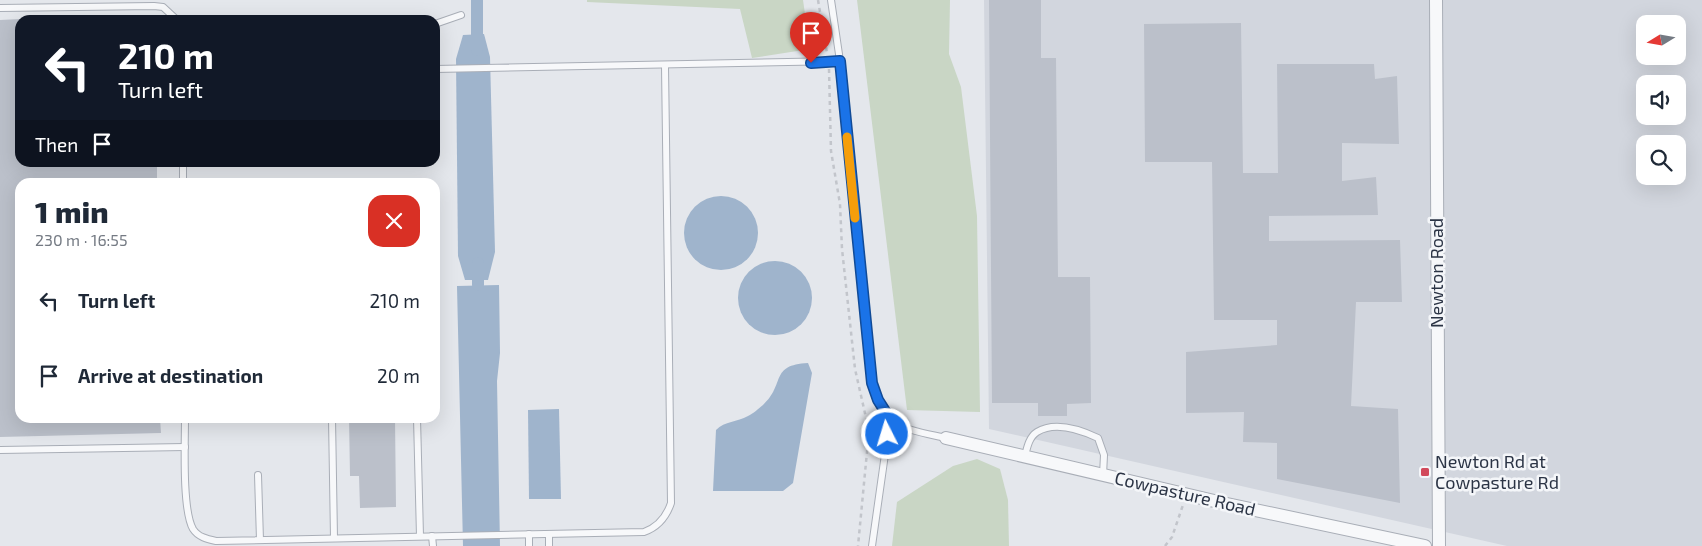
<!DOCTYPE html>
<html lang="en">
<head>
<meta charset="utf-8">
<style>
	:root { --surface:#fff; --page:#f6f6f7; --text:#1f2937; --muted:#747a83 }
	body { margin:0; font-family:"Exo 2",sans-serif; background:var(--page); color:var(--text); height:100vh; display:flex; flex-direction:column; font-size:19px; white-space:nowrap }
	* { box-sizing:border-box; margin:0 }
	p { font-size:16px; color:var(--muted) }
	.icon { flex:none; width:28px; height:28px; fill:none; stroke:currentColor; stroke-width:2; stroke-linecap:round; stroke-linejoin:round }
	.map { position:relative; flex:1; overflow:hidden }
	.side { position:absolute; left:15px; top:178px; width:425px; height:245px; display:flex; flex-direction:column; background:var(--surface); border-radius:15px; box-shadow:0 5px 20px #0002 }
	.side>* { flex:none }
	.top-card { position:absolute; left:15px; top:15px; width:425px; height:152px; border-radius:15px; box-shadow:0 5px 20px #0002; background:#111827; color:#fff; overflow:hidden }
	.needle { width:32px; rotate:259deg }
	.buttons { position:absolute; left:1636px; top:15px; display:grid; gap:10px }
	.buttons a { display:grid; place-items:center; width:50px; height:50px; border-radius:10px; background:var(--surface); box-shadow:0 5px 20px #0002; font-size:25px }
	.pin { position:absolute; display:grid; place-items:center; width:42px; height:42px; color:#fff; margin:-51px -21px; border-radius:50% 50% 50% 0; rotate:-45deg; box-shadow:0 0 5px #0007 }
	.pin .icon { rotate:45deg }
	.me { position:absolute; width:55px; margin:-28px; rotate:355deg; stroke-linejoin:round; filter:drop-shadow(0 0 4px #0008) }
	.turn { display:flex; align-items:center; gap:18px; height:105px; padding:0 20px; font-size:22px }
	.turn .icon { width:65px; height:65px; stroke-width:2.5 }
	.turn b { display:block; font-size:35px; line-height:42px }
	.then { display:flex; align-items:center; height:48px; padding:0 20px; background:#0003; gap:10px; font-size:19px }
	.round { display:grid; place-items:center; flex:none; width:52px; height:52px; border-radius:15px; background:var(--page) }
	.summary { display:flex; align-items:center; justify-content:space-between; height:85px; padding:0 20px }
	h1 { font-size:30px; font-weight:800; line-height:38px }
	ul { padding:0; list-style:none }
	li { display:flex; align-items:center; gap:15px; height:75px; padding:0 20px }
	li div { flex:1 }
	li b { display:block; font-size:19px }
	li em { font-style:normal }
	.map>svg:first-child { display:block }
	.built { fill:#d2d6de; fill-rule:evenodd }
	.green { fill:#c9d6c5 }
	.water { fill:#9fb4cc }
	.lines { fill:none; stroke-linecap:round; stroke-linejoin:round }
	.canal { stroke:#9fb4cc; stroke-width:12 }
	.building { fill:#bbc0ca }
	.lane-casing { stroke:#a9aeb7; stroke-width:8 }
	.street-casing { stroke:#a9aeb7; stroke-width:14 }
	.path { stroke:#c2c5cb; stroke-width:2.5; stroke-dasharray:4 4; stroke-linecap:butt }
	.lane { stroke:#f7f8fa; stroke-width:6 }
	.street { stroke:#f7f8fa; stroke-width:12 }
	.route-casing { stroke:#114b97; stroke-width:12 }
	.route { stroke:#1a73e8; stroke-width:9 }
	.slow { stroke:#f59e0b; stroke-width:9 }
	.poi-dot { fill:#d1495b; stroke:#f4f6f9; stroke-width:2 }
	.labels { text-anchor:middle; stroke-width:5; stroke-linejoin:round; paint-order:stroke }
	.street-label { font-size:18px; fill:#2b3445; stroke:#f4f6f9 }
	.poi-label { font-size:18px; fill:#2b3445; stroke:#f4f6f9; text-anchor:start }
</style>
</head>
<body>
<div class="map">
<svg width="1702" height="546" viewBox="0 0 1702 546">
	<rect width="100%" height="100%" fill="#e4e7ec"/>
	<path class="built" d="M 984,0 L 1702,0 L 1702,546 L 1507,546 L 989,429 ZM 1645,24 L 1678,24 L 1678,56 L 1645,56 ZM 1645,84 L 1678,84 L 1678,116 L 1645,116 ZM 1645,144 L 1678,144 L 1678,176 L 1645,176 Z"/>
	<g class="green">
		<path d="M 587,0 L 803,0 L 810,49 L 752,58 L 740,9 L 587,2 Z"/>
		<path d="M 857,0 L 950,0 L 949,54 L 961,87 L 977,216 L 980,412 L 907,410 Z"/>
		<path d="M 977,459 L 1000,469 L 1008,500 L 1009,546 L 892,546 L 897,502 L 953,466 Z"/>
	</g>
	<g class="water">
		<path d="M 484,34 L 490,57 L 495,252 L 488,280 L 465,280 L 458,256 L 456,59 L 463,35 Z"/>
		<circle cx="721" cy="233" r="37"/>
		<circle cx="775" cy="298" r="37"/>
		<path d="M 499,285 L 500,353 L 497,381 L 500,546 L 463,546 L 457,286 Z"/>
		<path d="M 808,363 L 812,373 L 793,483 L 783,491 L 713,491 L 716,430 C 725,421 737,422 748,416 C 753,414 759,408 763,405 C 786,384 769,365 808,363 Z"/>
		<path d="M 559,409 L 561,499 L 529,499 L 528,410 Z"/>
	</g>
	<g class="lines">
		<g class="canal">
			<path d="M 477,50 L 477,0"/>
			<path d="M 478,263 L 478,285"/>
		</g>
	</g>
	<g class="building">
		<path d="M 989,0 L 1041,0 L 1041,58 L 1056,58 L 1058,277 L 1090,277 L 1091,403 L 1067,404 L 1067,416 L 1038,416 L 1038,403 L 992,403 Z"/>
		<path d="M 20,19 L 20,162 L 157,162 L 157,182 L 20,182 L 20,418 L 160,418 L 161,433 L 0,437 L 0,20 Z"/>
		<path d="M 1241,23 L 1243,173 L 1278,173 L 1277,64 L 1374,64 L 1375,79 L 1397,76 L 1399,144 L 1342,143 L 1342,181 L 1376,177 L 1378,215 L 1269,216 L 1269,241 L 1400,240 L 1402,302 L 1356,302 L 1351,406 L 1398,409 L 1400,503 L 1277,479 L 1277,443 L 1243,442 L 1244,412 L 1186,413 L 1186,352 L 1277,345 L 1277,320 L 1214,320 L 1212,162 L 1145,162 L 1144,24 Z"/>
		<path d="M 349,418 L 395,418 L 396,507 L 360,508 L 359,476 L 350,476 Z"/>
	</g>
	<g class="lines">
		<g class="lane-casing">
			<g id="lane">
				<path d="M 831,0 L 840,61 L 872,383 C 876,394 881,411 890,419 C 904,431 929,434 946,438"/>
				<path d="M 0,8 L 154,6 L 163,7 L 177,20"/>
				<path d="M 435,24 L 461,15"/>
				<path d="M 435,69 L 840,61"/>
				<path d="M 183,162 L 183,182"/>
				<path d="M 185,418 C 185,442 182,510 193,529 C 198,537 207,539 216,541 L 644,532 C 658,527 666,518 671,503 L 665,66"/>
				<path d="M 332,418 L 334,538"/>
				<path d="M 417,418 L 420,536"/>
				<path d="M 0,450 L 185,447"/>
				<path d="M 1025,456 C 1027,448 1029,437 1037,432 C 1055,421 1081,430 1098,438 L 1104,455 L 1103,475"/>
				<path d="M 258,475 L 260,540"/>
				<path d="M 549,534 L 549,546"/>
				<path d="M 432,536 L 433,546"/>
				<path d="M 529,546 L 529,534"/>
				<path d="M 872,546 L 890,419"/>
			</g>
		</g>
		<g class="street-casing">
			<g id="street">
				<path d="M 1436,0 L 1439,546"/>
				<path d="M 946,438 L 1227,504 L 1425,546"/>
			</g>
		</g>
		<g class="path">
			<path d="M 818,0 L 827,53"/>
			<path d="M 829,69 L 831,151 L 840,204 L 842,249 L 855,369 L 869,431 L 858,546"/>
			<path d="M 1165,546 L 1172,537 L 1183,505"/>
		</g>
		<use href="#lane" class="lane"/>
		<use href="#street" class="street"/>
	</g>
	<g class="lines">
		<g class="route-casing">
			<path id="route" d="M 811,63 L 840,61 L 872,383 L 878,400 L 890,419 L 887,434"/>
		</g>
		<use href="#route" class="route"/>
		<path class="slow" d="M 847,137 L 855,218"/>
	</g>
	<rect class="poi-dot" x="1420" y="467" width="10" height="10" rx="2.5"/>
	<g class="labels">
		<g class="street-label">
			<text transform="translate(1437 273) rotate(-90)" y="6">Newton Road</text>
			<text transform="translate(1185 494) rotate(13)" y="6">Cowpasture Road</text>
		</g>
		<g class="poi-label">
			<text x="1435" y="468">Newton Rd at<tspan x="1435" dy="21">Cowpasture Rd</tspan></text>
		</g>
	</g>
</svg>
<div class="buttons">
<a><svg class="needle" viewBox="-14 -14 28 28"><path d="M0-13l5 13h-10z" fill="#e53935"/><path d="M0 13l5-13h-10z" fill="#747a83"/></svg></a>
<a><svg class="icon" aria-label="sound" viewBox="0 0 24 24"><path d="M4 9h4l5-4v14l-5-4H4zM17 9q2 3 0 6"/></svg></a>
<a><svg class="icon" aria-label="search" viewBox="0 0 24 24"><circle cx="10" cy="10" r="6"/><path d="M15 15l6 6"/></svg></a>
</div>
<div class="pin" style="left:811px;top:63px;background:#d93025"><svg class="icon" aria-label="arrive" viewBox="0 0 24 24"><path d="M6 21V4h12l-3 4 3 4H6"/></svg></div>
<svg class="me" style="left:887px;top:434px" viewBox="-20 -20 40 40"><circle r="17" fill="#1a73e8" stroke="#fff" stroke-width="3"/><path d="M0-11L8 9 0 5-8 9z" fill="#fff"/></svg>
<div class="top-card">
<div class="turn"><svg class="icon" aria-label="left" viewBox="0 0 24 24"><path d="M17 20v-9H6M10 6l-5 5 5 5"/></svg><div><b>210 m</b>Turn left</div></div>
<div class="then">Then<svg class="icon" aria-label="arrive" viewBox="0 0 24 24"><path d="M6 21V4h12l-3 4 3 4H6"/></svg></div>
</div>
<section class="side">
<div class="summary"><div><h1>1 min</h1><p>230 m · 16:55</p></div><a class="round" style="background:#d93025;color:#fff"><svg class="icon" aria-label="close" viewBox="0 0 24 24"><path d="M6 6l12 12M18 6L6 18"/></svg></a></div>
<ul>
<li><svg class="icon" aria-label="left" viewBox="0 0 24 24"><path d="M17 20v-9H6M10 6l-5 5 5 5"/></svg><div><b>Turn left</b></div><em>210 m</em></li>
<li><svg class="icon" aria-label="arrive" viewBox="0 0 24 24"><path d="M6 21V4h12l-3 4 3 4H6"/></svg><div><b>Arrive at destination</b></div><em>20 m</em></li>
</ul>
</section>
</div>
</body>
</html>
